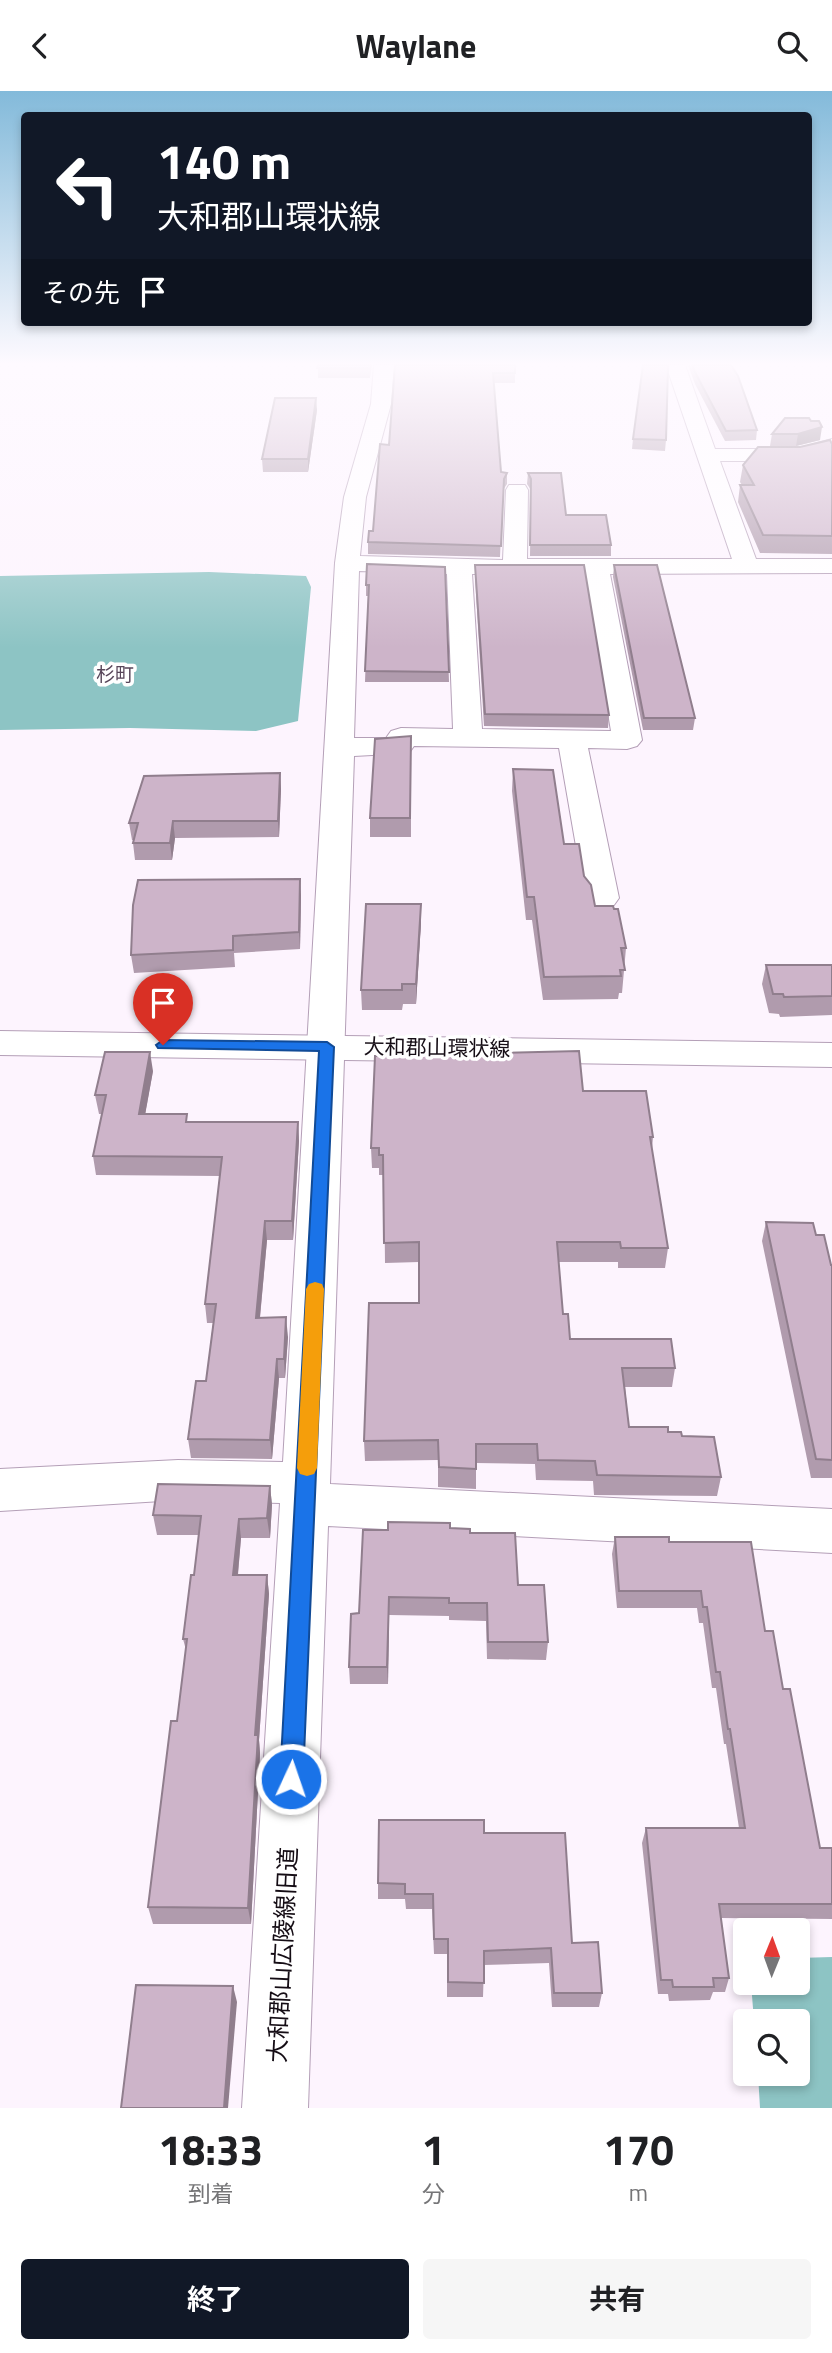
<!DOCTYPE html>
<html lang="ja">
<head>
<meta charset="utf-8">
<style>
	:root { --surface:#fff; --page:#f6f6f6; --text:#202124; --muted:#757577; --accent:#111827 }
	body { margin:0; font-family:"Titillium Web","Noto Sans JP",sans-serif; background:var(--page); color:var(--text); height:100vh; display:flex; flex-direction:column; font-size:26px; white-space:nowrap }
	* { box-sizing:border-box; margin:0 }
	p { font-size:23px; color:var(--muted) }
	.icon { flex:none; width:38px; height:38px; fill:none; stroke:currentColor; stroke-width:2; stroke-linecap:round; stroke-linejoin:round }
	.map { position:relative; height:2017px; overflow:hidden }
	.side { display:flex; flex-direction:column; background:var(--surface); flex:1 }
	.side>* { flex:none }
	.banner { position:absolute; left:21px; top:21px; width:791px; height:214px; border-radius:7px; box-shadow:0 4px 10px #0003; background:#111827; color:#fff; overflow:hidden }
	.needle { width:46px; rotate:1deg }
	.controls { position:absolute; left:733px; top:1827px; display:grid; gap:14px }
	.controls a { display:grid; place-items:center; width:77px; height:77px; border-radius:7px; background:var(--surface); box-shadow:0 4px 10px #0003; font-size:35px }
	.pin { position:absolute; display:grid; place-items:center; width:60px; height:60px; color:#fff; margin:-72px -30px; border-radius:50% 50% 50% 0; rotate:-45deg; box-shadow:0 0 7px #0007 }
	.pin .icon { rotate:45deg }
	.me { position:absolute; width:77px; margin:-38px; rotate:3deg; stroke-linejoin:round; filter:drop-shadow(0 0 5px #0008) }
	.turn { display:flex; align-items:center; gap:24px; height:147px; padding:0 21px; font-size:32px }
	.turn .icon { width:91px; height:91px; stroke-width:2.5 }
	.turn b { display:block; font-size:49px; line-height:60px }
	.then { display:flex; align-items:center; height:66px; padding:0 21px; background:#0003; gap:14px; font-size:26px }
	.eta { display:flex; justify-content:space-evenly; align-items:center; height:119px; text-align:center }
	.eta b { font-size:42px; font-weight:700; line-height:49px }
	.primary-button { display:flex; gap:14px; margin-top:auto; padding:14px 21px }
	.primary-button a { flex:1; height:80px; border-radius:7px; background:var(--accent); color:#fff; font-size:28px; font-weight:700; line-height:80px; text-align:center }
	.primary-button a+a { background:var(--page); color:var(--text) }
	header { display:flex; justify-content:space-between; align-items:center; height:91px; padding:0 21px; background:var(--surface); font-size:32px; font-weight:700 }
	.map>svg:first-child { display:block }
	.water { fill:#8dc4c4 }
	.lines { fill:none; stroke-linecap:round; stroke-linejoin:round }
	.minor-casing { stroke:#b49fb7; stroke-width:2 }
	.major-casing { stroke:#b49fb7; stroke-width:2 }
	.minor { fill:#fff; fill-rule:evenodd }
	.major { fill:#fff; fill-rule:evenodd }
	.wall { fill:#b09bad }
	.shaded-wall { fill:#907e8d }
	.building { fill:#cdb4c9; stroke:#907e8d; stroke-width:2 }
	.route { fill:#1a73e8; stroke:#114b97; stroke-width:2 }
	.slow { fill:#f59e0b }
	.labels { text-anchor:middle; stroke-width:7; stroke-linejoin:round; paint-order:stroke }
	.far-neighbourhood-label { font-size:19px; fill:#58465a; stroke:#fff }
	.street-label { font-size:21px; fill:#150d15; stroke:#fff }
	.near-street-label { font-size:24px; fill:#150d15; stroke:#fff }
</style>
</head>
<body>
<header><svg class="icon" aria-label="back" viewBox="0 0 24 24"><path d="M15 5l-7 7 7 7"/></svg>Waylane<svg class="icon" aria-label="search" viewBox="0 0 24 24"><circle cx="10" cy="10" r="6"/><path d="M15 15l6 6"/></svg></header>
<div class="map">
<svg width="832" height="2017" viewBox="0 0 832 2017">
	<rect width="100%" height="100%" fill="#fdf4fe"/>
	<g class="water">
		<path d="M 209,481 L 306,485 L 311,496 L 298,630 L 256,640 L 130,637 L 0,639 L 0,485 Z"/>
		<path d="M 832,1866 L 832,2017 L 760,2017 L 758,1983 L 798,1983 L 798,1930 L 754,1930 L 751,1892 L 798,1892 L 798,1867 Z"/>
	</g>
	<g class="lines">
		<g class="minor-casing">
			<path id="minor" d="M 374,274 L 394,274 L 391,313 L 366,406 L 360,465 L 503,469 L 506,399 L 509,394 L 525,394 L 528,399 L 527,468 L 732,468 L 666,274 L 685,274 L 715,358 L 796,358 L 832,348 L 832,361 L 797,370 L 720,370 L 756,468 L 832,468 L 832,482 L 610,483 L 642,649 L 637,655 L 627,658 L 588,657 L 619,807 L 614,814 L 602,817 L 590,814 L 585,807 L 559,657 L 414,655 L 409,662 L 354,665 L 330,1393 L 832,1418 L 832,1462 L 328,1435 L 308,2017 L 242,2017 L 280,1412 L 178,1409 L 0,1420 L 0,1378 L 178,1369 L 283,1371 L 335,472 L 344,406 L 371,313 ZM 359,480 L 447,483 L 453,638 L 401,637 L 391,640 L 386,647 L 354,647 ZM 472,483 L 585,483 L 611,640 L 482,638 Z"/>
		</g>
		<g class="major-casing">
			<path id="major" d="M 0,940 L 832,952 L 832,976 L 0,964 Z"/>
		</g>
		<use href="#minor" class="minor"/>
		<use href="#major" class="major"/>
	</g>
	<g class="wall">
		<path d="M 318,274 L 372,274 L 370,287 L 318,287 Z"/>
		<path d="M 395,274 L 515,282 L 515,292 L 494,292 L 501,381 L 507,382 L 507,393 L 503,399 L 500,466 L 368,463 L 368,451 L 373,440 L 389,354 Z"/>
		<path d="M 688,274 L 731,274 L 757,339 L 756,349 L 725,350 L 695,293 Z"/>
		<path d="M 317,319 L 308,381 L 263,381 L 262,368 Z"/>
		<path d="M 811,330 L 820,349 L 796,355 L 770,355 L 772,343 Z"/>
		<path d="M 633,348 L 666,349 L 665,360 L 632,358 Z"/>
		<path d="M 832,353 L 832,463 L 760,462 L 738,411 L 740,394 L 742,394 L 740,391 L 743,374 L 800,356 Z"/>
		<path d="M 528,382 L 566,424 L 611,454 L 611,465 L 530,465 L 531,399 L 527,393 Z"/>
		<path d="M 475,474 L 609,624 L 608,637 L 484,635 L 475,486 Z"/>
		<path d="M 614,474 L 695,627 L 693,639 L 643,639 L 613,486 Z"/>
		<path d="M 445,476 L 449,591 L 365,591 L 368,505 L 366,505 L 366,494 Z"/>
		<path d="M 411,645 L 411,746 L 370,746 L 370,727 Z"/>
		<path d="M 513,678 L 564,753 L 584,785 L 595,815 L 626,857 L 622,902 L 619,902 L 618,908 L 543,909 L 532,829 L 526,829 L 512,700 Z"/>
		<path d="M 280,682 L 281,698 L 279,746 L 175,747 L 172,769 L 135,769 L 133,752 L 134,749 L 132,749 L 129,732 Z"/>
		<path d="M 301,804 L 300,858 L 234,862 L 235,876 L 134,882 L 131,864 Z"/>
		<path d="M 421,813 L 421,832 L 416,913 L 403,913 L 402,919 L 362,919 L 361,899 Z"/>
		<path d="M 766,874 L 832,874 L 832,924 L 780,926 L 779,923 L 769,922 L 762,893 Z"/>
		<path d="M 153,980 L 145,1023 L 188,1031 L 298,1031 L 299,1050 L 293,1149 L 267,1149 L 260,1227 L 288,1246 L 285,1287 L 279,1287 L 272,1368 L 191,1367 L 188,1348 L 206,1290 L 213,1232 L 207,1232 L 205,1213 L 220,1085 L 96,1084 L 93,1065 L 102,1023 L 99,1023 L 95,1004 Z"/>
		<path d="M 583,1000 L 653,1046 L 652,1058 L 668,1157 L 665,1177 L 618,1177 L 618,1171 L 558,1171 L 563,1223 L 570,1248 L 675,1277 L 672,1296 L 625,1296 L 629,1336 L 668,1341 L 682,1345 L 721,1386 L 717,1405 L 594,1404 L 593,1390 L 536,1389 L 535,1373 L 476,1372 L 476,1398 L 438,1396 L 438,1369 L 365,1370 L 364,1350 L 419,1212 L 419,1171 L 385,1172 L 384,1084 L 379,1084 L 379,1077 L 372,1077 L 371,1057 Z"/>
		<path d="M 766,1131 L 816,1144 L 831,1174 L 832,1174 L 832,1387 L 811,1387 L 762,1150 Z"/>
		<path d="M 270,1395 L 272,1414 L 270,1447 L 241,1447 L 238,1484 L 267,1484 L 269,1503 L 259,1649 L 260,1662 L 251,1833 L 153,1833 L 148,1816 L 177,1630 L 186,1559 L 183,1548 L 194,1484 L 199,1444 L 157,1444 L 153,1424 Z"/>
		<path d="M 450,1437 L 470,1442 L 518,1494 L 548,1551 L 546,1569 L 487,1568 L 486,1530 L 449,1529 L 449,1525 L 389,1524 L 388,1593 L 350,1593 L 349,1576 L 359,1522 L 388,1439 Z"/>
		<path d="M 615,1446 L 669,1451 L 765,1540 L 783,1598 L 820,1757 L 832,1757 L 832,1828 L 721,1827 L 729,1887 L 725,1901 L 713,1901 L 710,1909 L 669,1910 L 668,1903 L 658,1903 L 642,1752 L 646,1737 L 739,1737 L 726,1653 L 724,1653 L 716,1597 L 712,1597 L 703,1532 L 699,1532 L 697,1517 L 617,1517 L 612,1463 Z"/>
		<path d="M 484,1742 L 572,1852 L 602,1902 L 599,1916 L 552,1916 L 549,1872 L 484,1874 L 483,1906 L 447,1906 L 447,1863 L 434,1863 L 432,1818 L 406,1818 L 405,1808 L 378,1808 L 378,1792 Z"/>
	</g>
	<g class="shaded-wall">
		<path d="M 316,307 L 317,319 L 308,381 L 308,368 Z"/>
		<path d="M 822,336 L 820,349 L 796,355 L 798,343 Z"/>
		<path d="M 280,682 L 281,698 L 279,746 L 278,730 Z"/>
		<path d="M 173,730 L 175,747 L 172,769 L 170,752 Z"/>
		<path d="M 300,788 L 301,804 L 300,858 L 299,841 Z"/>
		<path d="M 421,813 L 421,832 L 416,913 L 416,893 Z"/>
		<path d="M 150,961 L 153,980 L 142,1041 L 139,1023 Z"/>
		<path d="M 298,1031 L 299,1050 L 293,1149 L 292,1130 Z"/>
		<path d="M 265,1130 L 267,1149 L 258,1246 L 256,1227 Z"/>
		<path d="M 286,1226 L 288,1246 L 285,1287 L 284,1268 Z"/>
		<path d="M 277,1268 L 279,1287 L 272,1368 L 270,1349 Z"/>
		<path d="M 270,1395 L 272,1414 L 270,1447 L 267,1427 Z"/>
		<path d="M 239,1428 L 241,1447 L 236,1503 L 233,1484 Z"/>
		<path d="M 267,1484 L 269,1503 L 259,1649 L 260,1662 L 251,1833 L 248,1817 L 255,1644 Z"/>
		<path d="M 389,1506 L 389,1524 L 388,1593 L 387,1576 Z"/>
		<path d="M 233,1895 L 237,1911 L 228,2017 L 224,2017 Z"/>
	</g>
	<g class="building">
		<path d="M 318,274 L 371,274 L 370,277 L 317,277 Z"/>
		<path d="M 395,274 L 515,274 L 515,282 L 493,282 L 501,381 L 507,382 L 504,388 L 501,455 L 368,451 L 369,440 L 373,440 L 380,353 L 389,354 Z"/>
		<path d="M 643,274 L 668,274 L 668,276 L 666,349 L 633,348 Z"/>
		<path d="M 692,274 L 731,274 L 738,285 L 757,339 L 726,340 L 696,283 Z"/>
		<path d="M 275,307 L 316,307 L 308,368 L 262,368 Z"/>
		<path d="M 785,327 L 809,327 L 811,330 L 819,330 L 822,336 L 798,343 L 772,343 Z"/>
		<path d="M 830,349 L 832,353 L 832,445 L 763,444 L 740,394 L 754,394 L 743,374 L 758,356 L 800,356 Z"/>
		<path d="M 528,382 L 561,382 L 566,424 L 606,424 L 611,454 L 530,454 L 531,388 Z"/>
		<path d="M 367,473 L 445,476 L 449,581 L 365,580 L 369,494 L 366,494 Z"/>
		<path d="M 475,474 L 584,474 L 609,624 L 485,623 Z"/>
		<path d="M 614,474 L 657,474 L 695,627 L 644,627 Z"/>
		<path d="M 411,645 L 410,727 L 370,727 L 375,648 Z"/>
		<path d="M 513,678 L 553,679 L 564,753 L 579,753 L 584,785 L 591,794 L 595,815 L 613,815 L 614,818 L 618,818 L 626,857 L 621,857 L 625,879 L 620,879 L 621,885 L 544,886 L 534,806 L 527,806 Z"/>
		<path d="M 280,682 L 278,730 L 173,730 L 170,752 L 133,752 L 138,732 L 129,732 L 144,685 Z"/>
		<path d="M 300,788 L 299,841 L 233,845 L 233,859 L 131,864 L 133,814 L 138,789 Z"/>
		<path d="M 366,813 L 421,813 L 416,893 L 402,893 L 402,899 L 361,899 Z"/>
		<path d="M 766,874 L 832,874 L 832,905 L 784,906 L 783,903 L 773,903 Z"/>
		<path d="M 579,960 L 583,1000 L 646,1000 L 653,1046 L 650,1046 L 668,1157 L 621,1157 L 620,1151 L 557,1151 L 563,1223 L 568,1223 L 570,1248 L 671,1248 L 675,1277 L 622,1277 L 629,1336 L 668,1336 L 668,1341 L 681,1341 L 682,1345 L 714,1346 L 721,1386 L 597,1384 L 595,1370 L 538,1369 L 537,1353 L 476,1353 L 476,1378 L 439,1376 L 438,1349 L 364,1350 L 369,1212 L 419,1212 L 419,1151 L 384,1152 L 383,1064 L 379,1064 L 379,1057 L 371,1057 L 375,965 Z"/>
		<path d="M 105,961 L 150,961 L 139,1023 L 187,1023 L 186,1031 L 298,1031 L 292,1130 L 265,1130 L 256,1227 L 286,1226 L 284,1268 L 277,1268 L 270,1349 L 188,1348 L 196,1290 L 206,1290 L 216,1213 L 205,1213 L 222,1066 L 93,1065 L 106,1004 L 95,1004 Z"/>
		<path d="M 766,1131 L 813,1132 L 816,1144 L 824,1144 L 831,1174 L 832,1174 L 832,1369 L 816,1368 Z"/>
		<path d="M 158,1393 L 270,1395 L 267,1427 L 239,1428 L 233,1484 L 267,1484 L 255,1644 L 258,1644 L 248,1817 L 148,1816 L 171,1630 L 177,1630 L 187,1548 L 183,1548 L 191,1484 L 194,1484 L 201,1425 L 153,1424 Z"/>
		<path d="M 388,1431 L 450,1432 L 450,1437 L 470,1438 L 470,1442 L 515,1442 L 518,1494 L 544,1494 L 548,1551 L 488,1551 L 487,1512 L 449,1512 L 449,1507 L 389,1506 L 387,1576 L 349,1576 L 351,1523 L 359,1522 L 363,1439 L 388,1439 Z"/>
		<path d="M 615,1446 L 669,1446 L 669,1451 L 751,1451 L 765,1540 L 773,1540 L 783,1598 L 790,1598 L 820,1757 L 832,1757 L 832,1813 L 719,1813 L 729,1887 L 713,1887 L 714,1896 L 673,1896 L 672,1889 L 661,1889 L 646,1737 L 745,1737 L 730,1638 L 728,1638 L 720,1581 L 716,1581 L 707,1516 L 703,1516 L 701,1500 L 619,1500 Z"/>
		<path d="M 379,1729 L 484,1729 L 484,1742 L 565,1742 L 572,1852 L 598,1851 L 602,1902 L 554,1902 L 551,1857 L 484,1860 L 484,1892 L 448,1891 L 448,1848 L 434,1848 L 433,1803 L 405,1803 L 405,1793 L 378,1792 Z"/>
		<path d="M 136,1894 L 233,1895 L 224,2017 L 121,2017 Z"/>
	</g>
	<linearGradient id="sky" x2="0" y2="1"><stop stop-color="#83bada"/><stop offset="0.49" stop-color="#fefaff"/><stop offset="1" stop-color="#fefaff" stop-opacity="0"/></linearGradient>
	<rect width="832" height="557" fill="url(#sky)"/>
	<path class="route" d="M 163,949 L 327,951 L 334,956 L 303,1688 L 300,1696 L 291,1699 L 283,1696 L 280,1688 L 319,960 L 158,957 L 156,954 Z"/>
	<path class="slow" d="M 315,1191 L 322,1193 L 324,1198 L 317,1377 L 314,1383 L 307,1385 L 300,1383 L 297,1377 L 306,1198 L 309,1193 Z"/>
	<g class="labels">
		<g class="far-neighbourhood-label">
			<text x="115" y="590">杉町</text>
		</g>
		<g class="street-label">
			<text transform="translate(437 957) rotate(1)" y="7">大和郡山環状線</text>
		</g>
		<g class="near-street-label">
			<text transform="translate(283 1864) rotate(-87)" y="8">大和郡山広陵線旧道</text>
		</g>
	</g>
</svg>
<div class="controls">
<a><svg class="needle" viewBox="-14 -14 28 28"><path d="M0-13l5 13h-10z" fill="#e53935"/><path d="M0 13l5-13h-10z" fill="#757577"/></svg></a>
<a><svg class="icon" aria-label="search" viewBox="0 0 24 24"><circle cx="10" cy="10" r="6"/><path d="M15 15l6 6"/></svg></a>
</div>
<div class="pin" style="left:163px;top:954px;background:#d93025"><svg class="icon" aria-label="arrive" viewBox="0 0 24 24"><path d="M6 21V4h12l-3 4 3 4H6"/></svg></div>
<svg class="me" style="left:291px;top:1688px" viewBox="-20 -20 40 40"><circle r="17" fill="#1a73e8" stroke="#fff" stroke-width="3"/><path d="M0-11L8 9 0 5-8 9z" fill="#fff"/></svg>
<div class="banner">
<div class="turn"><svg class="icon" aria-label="left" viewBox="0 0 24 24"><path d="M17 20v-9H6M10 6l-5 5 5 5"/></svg><div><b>140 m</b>大和郡山環状線</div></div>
<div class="then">その先<svg class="icon" aria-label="arrive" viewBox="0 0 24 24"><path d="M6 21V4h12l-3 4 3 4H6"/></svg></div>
</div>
</div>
<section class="side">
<div class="eta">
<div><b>18:33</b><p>到着</p></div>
<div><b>1</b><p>分</p></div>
<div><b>170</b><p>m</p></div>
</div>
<div class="primary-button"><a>終了</a><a>共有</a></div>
</section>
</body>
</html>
